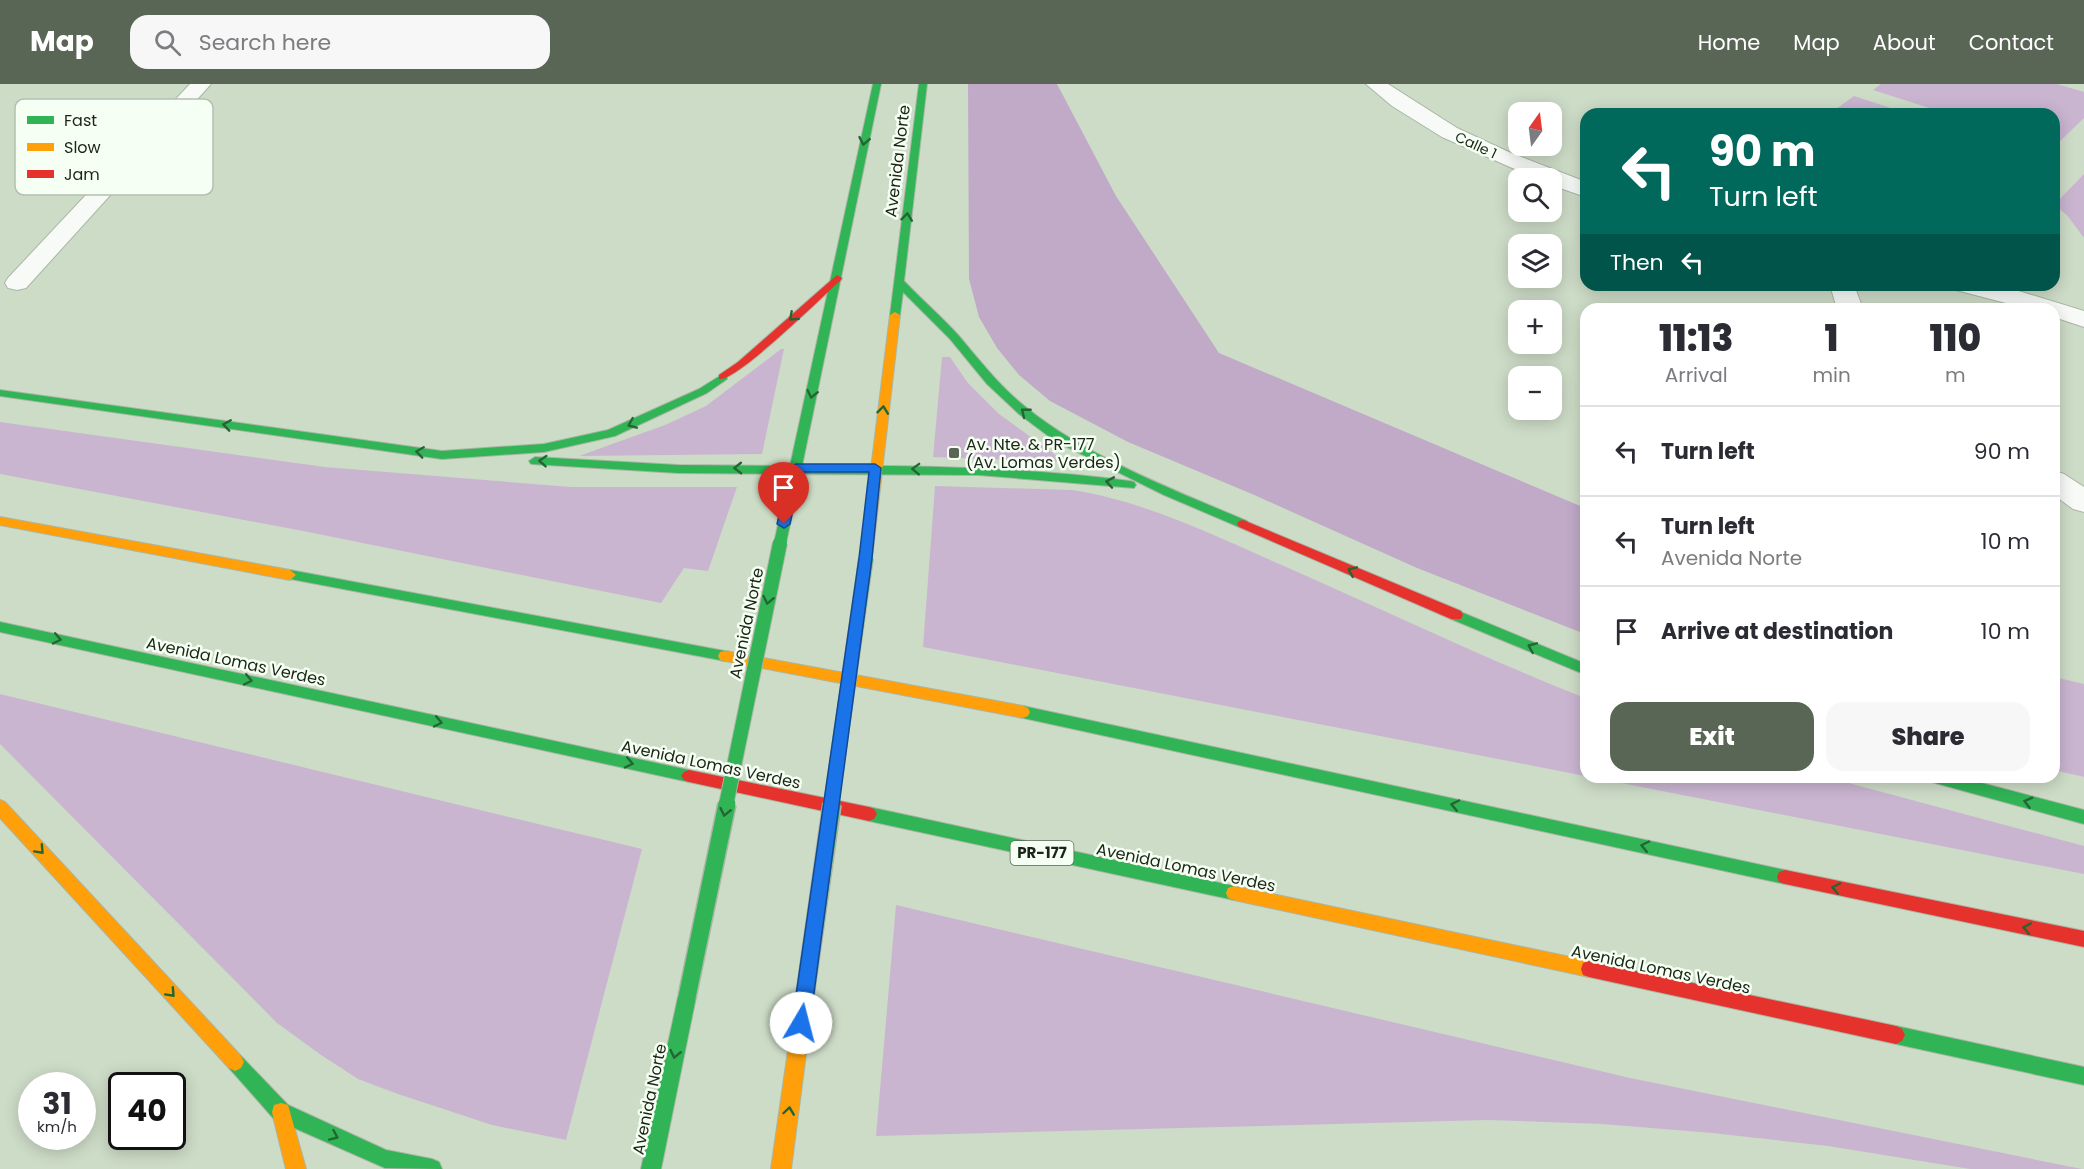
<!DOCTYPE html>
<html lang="en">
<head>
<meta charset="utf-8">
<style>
	:root { --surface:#fff; --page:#f7f7f7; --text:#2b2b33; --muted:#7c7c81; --line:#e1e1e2; --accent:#596555 }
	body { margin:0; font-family:Poppins,sans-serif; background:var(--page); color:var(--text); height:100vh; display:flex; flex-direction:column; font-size:22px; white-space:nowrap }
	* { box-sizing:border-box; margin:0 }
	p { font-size:20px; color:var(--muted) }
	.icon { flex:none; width:33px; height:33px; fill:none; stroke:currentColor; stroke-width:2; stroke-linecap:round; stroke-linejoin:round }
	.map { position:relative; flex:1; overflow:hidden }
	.side { position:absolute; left:1580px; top:219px; width:480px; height:480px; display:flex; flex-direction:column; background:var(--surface); border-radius:18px; box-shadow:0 3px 15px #0003 }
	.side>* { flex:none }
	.top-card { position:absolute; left:1580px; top:24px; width:480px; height:183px; border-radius:18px; box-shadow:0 3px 15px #0003; background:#00695c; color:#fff; overflow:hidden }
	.needle { width:39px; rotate:14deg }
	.fabs { position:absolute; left:1508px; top:18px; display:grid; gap:12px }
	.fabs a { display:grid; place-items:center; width:54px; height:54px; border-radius:12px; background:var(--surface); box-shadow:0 3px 15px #0003; font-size:30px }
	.speed { position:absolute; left:18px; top:988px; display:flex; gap:12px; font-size:30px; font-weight:700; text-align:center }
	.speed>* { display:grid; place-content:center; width:78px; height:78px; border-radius:50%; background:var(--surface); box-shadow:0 3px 15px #0003; line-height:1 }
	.speed small { font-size:15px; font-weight:400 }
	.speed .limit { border:3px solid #111; border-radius:9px; background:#fff; color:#111 }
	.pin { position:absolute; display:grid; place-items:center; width:51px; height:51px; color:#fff; margin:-62px -26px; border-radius:50% 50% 50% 0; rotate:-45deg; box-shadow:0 0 6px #0007 }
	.pin .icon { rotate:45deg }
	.me { position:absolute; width:66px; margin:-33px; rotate:8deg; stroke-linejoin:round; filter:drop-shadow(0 0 4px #0008) }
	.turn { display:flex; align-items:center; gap:21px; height:126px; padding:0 30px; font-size:27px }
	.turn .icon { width:78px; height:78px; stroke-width:2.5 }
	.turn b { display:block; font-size:42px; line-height:51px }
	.then { display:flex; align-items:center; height:57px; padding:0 30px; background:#0003; gap:12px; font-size:22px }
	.eta { display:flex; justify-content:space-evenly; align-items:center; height:102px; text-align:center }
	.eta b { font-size:36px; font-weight:800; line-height:42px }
	.primary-button { display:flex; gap:12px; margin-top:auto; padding:12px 30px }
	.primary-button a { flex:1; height:69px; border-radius:18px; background:var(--accent); color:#fff; font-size:24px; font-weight:800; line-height:69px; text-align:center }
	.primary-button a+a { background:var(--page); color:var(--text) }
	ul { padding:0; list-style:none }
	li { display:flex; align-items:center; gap:18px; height:90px; padding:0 30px; border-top:2px solid var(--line) }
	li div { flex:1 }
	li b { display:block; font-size:22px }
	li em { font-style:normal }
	header { display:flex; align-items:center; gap:36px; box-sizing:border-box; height:84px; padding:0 30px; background:var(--accent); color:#fff }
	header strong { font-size:28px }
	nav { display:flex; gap:33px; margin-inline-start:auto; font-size:21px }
	.search { width:420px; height:54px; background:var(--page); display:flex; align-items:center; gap:15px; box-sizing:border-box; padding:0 21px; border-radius:18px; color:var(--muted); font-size:22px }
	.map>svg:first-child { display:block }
	.green { fill:#cab5d1 }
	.forest { fill:#c0aac8 }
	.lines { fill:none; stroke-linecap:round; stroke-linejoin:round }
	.street-casing { stroke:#aab6a5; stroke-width:2 }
	.fast-casing { stroke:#aab6a5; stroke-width:2 }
	.slow-casing { stroke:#aab6a5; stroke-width:2 }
	.jam-casing { stroke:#aab6a5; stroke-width:2 }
	.street { fill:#f8faf7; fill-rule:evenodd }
	.fast { fill:#30b455; fill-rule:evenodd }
	.slow { fill:#ff9f0a; fill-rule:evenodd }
	.jam { fill:#e5322d; fill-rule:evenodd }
	.fast-bridge-far1-casing { stroke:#aab6a5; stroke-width:16; stroke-linecap:butt }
	.fast-bridge-casing { stroke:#aab6a5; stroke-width:20; stroke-linecap:butt }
	.fast-bridge-far1 { stroke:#30b455; stroke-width:14 }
	.fast-bridge { stroke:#30b455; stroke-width:17 }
	.oneway { stroke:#246533 }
	.route { fill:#1a73e8; stroke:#114b97; stroke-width:1.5 }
	.poi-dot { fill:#596555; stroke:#f6fff3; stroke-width:2 }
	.labels { text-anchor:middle; stroke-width:5; stroke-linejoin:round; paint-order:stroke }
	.far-street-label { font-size:14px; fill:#1b2517; stroke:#f6fff3 }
	.shield { fill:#f6fff3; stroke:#5d6659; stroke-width:1.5 }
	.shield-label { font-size:15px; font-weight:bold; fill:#1b2517 }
	.street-label { font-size:16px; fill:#1b2517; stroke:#f6fff3 }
	.poi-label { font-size:16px; fill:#1b2517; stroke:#f6fff3; text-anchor:start }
	.key { fill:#f6fff3; stroke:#b4beb1; stroke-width:1.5 }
	.key-label { font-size:16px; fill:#1b2517 }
</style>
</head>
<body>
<header>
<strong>Map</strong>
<div class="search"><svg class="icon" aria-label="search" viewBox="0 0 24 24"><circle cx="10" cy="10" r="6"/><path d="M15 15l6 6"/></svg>Search here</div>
<nav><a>Home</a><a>Map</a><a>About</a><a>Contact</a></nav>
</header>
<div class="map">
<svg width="2084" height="1085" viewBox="0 0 2084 1085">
	<rect width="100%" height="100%" fill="#cddcc7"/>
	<g class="green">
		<path d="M 1881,0 L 2057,0 L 2084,8 L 2084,34 L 2054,63 L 2054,30 L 1948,30 L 1873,6 Z"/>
		<path d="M 1854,12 L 1909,30 L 1829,30 Z"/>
		<path d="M 2084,90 L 2084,154 L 2067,131 L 2054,121 Z"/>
		<path d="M 781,265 L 784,265 L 762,370 L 579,372 L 665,341 L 706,322 Z"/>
		<path d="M 942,273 L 950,273 L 968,299 L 999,330 L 1065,378 L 933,373 Z"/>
		<path d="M 0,338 L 325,383 L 571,403 L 737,403 L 708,487 L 684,484 L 661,519 L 308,448 L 0,390 Z"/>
		<path d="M 935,402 L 1072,406 C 1141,416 1214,451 1277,479 C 1380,524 1481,573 1585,614 L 1585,692 L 923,563 Z"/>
		<path d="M 2054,593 L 2084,600 L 2084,693 L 2054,686 Z"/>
		<path d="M 0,610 L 642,765 L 566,1056 L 492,1041 L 398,1010 L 358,995 L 321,971 L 277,939 L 0,660 Z"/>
		<path d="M 1591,693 L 1826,693 L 2084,762 L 2084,790 Z"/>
		<path d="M 896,821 L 1630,994 L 2082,1085 L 1970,1085 L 1828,1062 L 1712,1049 L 1602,1040 L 1488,1036 L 876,1052 Z"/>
	</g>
	<path class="forest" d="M 968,0 L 1057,0 L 1116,112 L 1219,269 L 1585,424 L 1585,550 L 1417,484 L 1252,410 L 1128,358 L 1050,317 L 1019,291 L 997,264 L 979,233 L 969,195 Z"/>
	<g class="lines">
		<g class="street-casing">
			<g id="street">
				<path d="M 190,0 L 211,0 L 26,204 L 17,206 L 8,204 L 5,199 L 8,194 Z"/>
				<path d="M 1366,0 L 1388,0 L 1457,44 L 1511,69 L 1586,98 L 1586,113 L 1551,101 L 1551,94 L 1535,94 L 1442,53 L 1392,22 Z"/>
				<path d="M 1830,201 L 1854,201 L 1863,225 L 1837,225 Z"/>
				<path d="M 1953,201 L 1999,201 L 2084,227 L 2084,243 L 2054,233 L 2054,225 L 2029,225 L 1956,206 Z"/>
				<path d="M 2054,387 L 2064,390 L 2084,403 L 2084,428 L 2073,425 L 2054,411 Z"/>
			</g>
		</g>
		<g class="fast-casing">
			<g id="fast">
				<path d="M 873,0 L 881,0 L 802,382 C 912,381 1021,383 1130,397 L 1134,398 L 1136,401 L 1134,404 L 978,391 L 801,390 L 786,459 L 780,463 L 774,459 L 789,390 L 678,389 L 531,380 L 529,377 L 535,373 L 678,381 L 790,382 Z"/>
				<path d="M 919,0 L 927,0 L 904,197 C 922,216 942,233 959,252 C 981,278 1001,304 1028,325 C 1088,373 1176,407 1247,437 L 1249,440 L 1247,443 L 1239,443 L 1164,411 L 1055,357 L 1019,330 L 987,300 L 950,255 L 903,208 L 900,231 L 899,233 L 891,233 L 890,231 Z"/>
				<path d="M 723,290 L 727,291 L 727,295 L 707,309 L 615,352 L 544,368 L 442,375 L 0,312 L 0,306 L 442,367 L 544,360 L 608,346 L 699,305 Z"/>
				<path d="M 290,486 L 725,567 L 730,568 L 732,572 L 730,576 L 725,577 L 285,494 L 284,491 L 285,488 Z"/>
				<path d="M 1456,526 L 1586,580 L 1586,591 L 1451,535 L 1449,531 L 1451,527 Z"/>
				<path d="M 0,538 L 689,686 L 694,688 L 697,692 L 694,696 L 689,698 L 0,548 Z"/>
				<path d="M 1023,622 L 1785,786 L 1791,788 L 1793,793 L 1791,798 L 1785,800 L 1023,634 L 1018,632 L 1016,628 L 1018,624 Z"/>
				<path d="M 1927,693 L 1959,693 L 2084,726 L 2084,740 L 1935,699 L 1930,697 Z"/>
				<path d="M 869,723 L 1234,802 L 1240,804 L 1242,809 L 1240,814 L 1234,816 L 869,737 L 864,735 L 861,730 L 864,725 Z"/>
				<path d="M 687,905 L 693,907 L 696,913 L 661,1085 L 641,1085 L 678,913 L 681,907 Z"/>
				<path d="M 1896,942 L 2084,983 L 2084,1001 L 1896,960 L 1890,957 L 1887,951 L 1890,945 Z"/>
				<path d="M 235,969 L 241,972 L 288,1021 L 386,1066 L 432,1075 L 439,1078 L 442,1085 L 385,1084 L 274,1035 L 229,984 L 226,978 L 229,972 Z"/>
			</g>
		</g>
		<g class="slow-casing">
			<g id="slow">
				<path d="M 895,228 L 900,231 L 872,474 L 866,479 L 860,474 L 890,231 Z"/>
				<path d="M 0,433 L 290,486 L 296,491 L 290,496 L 0,441 Z"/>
				<path d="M 725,567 L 1023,622 L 1028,624 L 1030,628 L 1028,632 L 1023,634 L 725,577 L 720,576 L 718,572 L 720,568 Z"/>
				<path d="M 0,716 L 5,718 L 241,972 L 244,978 L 241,984 L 235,987 L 229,984 L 0,734 Z"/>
				<path d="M 1234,802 L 1589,877 L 1595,879 L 1597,885 L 1595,891 L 1589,893 L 1234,816 L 1228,814 L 1226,809 L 1228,804 Z"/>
				<path d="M 801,930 L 807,933 L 810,939 L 791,1085 L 771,1085 L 792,939 L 795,933 Z"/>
				<path d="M 281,1019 L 288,1021 L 290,1028 L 306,1085 L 286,1085 L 272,1028 L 274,1021 Z"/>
			</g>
		</g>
		<g class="jam-casing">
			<g id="jam">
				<path d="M 837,191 L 842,194 L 841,196 C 823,212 736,298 719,295 L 719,291 L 738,278 Z"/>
				<path d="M 1243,436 L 1461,527 L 1463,531 L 1461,535 L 1451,535 L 1239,443 L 1237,440 L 1239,437 Z"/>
				<path d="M 689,686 L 869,723 L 874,725 L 877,730 L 874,735 L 869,737 L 689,698 L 684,696 L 681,692 L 684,688 Z"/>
				<path d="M 1785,786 L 2084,847 L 2084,863 L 1785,800 L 1779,798 L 1777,793 L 1779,788 Z"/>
				<path d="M 1589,877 L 1896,942 L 1902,945 L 1905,951 L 1902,957 L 1896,960 L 1589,893 L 1583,891 L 1581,885 L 1583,879 Z"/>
			</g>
		</g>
		<use href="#street" class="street"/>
		<use href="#fast" class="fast"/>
		<use href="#slow" class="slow"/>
		<use href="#jam" class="jam"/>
		<g class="fast-bridge-far1-casing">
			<g id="fast-bridge-far1">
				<path d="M 726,721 L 780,459"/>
				<path d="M 831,721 L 866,474"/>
			</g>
		</g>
		<g class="fast-bridge-casing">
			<g id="fast-bridge">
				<path d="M 687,913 L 727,720"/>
				<path d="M 801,939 L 832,720"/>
			</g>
		</g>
		<use href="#fast-bridge-far1" class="fast-bridge-far1"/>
		<use href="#fast-bridge" class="fast-bridge"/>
	</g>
	<defs><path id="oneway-chevron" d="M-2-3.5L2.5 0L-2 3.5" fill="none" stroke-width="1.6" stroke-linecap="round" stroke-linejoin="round" transform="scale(1.5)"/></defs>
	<g class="oneway">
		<use href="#oneway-chevron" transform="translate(864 57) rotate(101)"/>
		<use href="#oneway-chevron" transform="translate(907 133) rotate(-83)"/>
		<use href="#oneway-chevron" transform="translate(793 233) rotate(138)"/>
		<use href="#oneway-chevron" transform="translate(812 310) rotate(102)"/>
		<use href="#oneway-chevron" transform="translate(883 326) rotate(-83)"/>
		<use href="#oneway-chevron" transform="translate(1025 328) rotate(-141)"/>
		<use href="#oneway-chevron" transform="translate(632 340) rotate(157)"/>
		<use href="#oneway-chevron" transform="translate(227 341) rotate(-172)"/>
		<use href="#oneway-chevron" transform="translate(420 368) rotate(-172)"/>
		<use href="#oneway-chevron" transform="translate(543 377) rotate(-176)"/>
		<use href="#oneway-chevron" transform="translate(738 384) rotate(179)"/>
		<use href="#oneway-chevron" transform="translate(916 385) rotate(-178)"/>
		<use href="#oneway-chevron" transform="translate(1110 398) rotate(-170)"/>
		<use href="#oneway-chevron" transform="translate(1352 487) rotate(-157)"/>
		<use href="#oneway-chevron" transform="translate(768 516) rotate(102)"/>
		<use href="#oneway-chevron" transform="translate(57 555) rotate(12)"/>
		<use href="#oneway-chevron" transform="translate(1532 563) rotate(-157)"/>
		<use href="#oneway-chevron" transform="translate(248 596) rotate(12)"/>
		<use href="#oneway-chevron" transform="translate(438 638) rotate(12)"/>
		<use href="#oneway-chevron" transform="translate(629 679) rotate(12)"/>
		<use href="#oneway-chevron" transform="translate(2028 718) rotate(-165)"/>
		<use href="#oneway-chevron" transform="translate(1455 721) rotate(-168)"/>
		<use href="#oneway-chevron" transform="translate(725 728) rotate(102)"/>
		<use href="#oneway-chevron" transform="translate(1645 762) rotate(-168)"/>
		<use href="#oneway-chevron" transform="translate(40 766) rotate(47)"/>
		<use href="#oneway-chevron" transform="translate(1836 804) rotate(-168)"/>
		<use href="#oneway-chevron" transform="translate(2027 844) rotate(-169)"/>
		<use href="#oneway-chevron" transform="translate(171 909) rotate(47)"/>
		<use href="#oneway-chevron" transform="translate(675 970) rotate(102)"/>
		<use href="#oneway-chevron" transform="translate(789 1027) rotate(-82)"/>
		<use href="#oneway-chevron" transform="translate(334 1052) rotate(24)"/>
	</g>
	<path class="route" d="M 796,380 L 875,380 L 881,384 L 872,474 L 810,939 L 807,945 L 801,947 L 795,945 L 792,939 L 859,474 L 869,388 L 801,388 L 790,440 L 784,444 L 777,440 L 790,384 Z"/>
	<rect class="poi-dot" x="948" y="363" width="12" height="12" rx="3"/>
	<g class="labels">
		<g class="far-street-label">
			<text transform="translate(1476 61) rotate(25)" y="5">Calle 1</text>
		</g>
		<rect class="shield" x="1010.5" y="757" width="63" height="24" rx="4.5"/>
		<g class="shield-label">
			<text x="1042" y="774">PR-177</text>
		</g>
		<g class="street-label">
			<text transform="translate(897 77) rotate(-83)" y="6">Avenida Norte</text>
			<text transform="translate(746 539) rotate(-78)" y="6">Avenida Norte</text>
			<text transform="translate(236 577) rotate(12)" y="6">Avenida Lomas Verdes</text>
			<text transform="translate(711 680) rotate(12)" y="6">Avenida Lomas Verdes</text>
			<text transform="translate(1186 783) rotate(12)" y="6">Avenida Lomas Verdes</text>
			<text transform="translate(1661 885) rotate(12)" y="6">Avenida Lomas Verdes</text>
			<text transform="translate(649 1015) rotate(-78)" y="6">Avenida Norte</text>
		</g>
		<g class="poi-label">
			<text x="966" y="366">Av. Nte. &amp; PR-177<tspan x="966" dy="18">(Av. Lomas Verdes)</tspan></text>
		</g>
	</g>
	<rect x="15" y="15" width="198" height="96" rx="9" class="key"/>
	<rect x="27" y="32" width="27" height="8" fill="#30b455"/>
	<rect x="27" y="59" width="27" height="8" fill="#ff9f0a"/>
	<rect x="27" y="86" width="27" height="8" fill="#e5322d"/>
	<g class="key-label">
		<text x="64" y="42">Fast</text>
		<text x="64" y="69">Slow</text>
		<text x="64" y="96">Jam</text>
	</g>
</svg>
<div class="fabs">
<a><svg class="needle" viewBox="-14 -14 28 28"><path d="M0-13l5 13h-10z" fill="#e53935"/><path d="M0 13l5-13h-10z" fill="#7c7c81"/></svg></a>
<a><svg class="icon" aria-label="search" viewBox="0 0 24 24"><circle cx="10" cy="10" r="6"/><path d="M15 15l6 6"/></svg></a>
<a><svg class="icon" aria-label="layers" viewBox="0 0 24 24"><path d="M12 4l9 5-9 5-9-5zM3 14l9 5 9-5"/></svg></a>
<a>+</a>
<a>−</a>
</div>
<div class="speed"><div>31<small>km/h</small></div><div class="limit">40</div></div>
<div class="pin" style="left:784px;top:440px;background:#d93025"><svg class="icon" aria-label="arrive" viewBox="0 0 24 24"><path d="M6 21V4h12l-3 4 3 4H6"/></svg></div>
<svg class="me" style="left:801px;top:939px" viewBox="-20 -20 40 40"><circle r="19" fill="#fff"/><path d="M0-13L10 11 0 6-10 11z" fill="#1a73e8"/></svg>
<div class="top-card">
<div class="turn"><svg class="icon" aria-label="left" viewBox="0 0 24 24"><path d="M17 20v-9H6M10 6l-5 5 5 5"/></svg><div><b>90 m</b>Turn left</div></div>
<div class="then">Then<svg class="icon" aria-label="left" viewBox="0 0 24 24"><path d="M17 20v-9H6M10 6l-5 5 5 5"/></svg></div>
</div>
<section class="side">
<div class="eta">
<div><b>11:13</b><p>Arrival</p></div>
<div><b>1</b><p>min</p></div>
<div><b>110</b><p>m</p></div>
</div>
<ul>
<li><svg class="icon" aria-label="left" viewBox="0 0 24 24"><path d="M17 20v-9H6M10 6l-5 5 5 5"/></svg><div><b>Turn left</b></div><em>90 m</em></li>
<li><svg class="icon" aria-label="left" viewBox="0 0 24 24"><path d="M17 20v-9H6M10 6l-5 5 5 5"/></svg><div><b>Turn left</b><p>Avenida Norte</p></div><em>10 m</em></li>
<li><svg class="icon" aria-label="arrive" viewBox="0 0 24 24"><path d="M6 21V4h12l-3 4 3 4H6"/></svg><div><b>Arrive at destination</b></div><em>10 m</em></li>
</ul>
<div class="primary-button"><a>Exit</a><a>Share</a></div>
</section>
</div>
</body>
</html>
